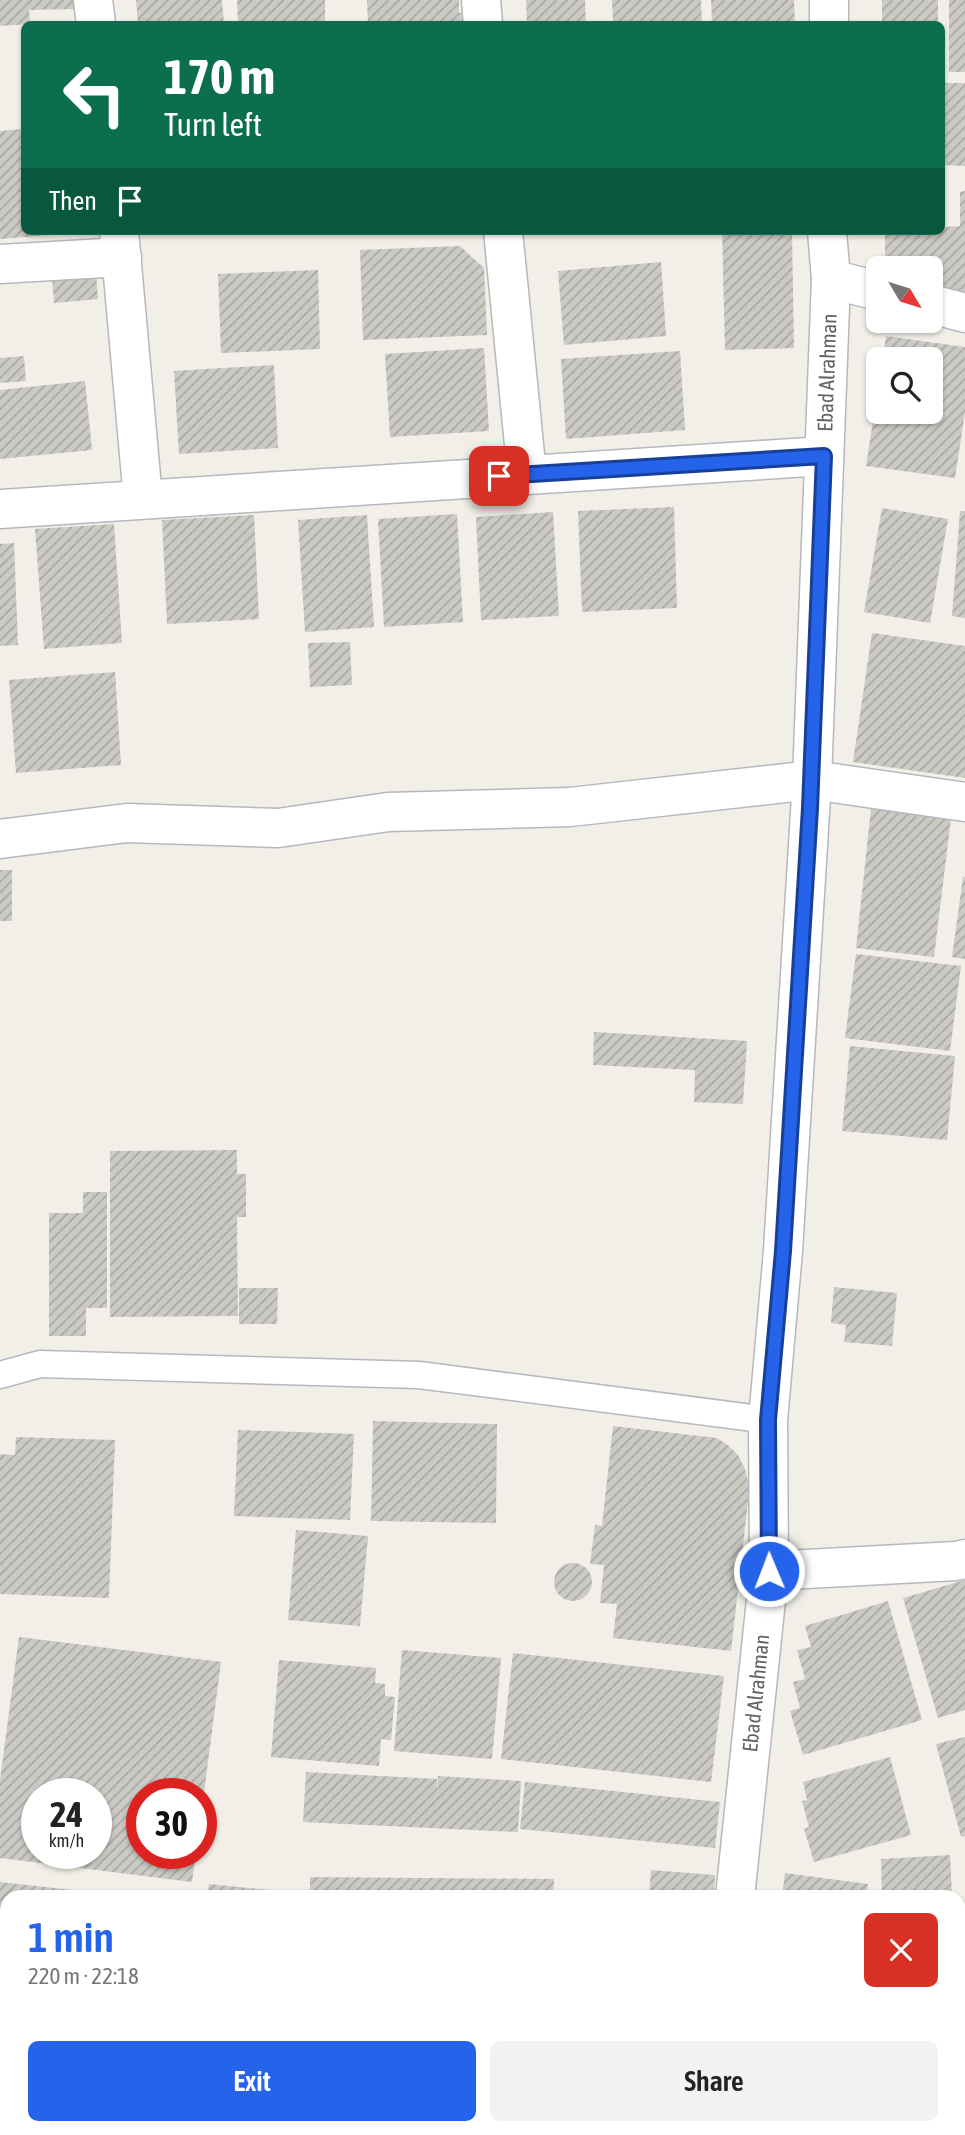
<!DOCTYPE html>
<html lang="en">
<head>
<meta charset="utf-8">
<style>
	:root { --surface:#fff; --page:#f2f2f2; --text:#222; --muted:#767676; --accent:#2563eb }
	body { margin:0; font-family:"Asap Condensed",sans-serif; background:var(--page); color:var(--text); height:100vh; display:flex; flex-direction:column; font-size:26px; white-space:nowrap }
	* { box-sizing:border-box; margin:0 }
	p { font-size:23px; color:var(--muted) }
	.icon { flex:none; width:38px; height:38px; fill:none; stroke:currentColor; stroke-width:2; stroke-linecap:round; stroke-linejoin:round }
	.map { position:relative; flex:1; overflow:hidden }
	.sheet { position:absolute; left:0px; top:1890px; width:966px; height:245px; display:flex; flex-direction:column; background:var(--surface); border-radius:21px 21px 0 0; box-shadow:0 2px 5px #0004 }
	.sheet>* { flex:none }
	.top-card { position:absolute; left:21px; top:21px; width:924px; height:214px; border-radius:10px; box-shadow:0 2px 5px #0004; background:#0b6e4f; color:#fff; overflow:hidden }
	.needle { width:46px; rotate:128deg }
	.fabs { position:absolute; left:866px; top:256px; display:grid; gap:14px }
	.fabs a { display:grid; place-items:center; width:77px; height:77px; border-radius:10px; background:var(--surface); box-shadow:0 2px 5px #0004; font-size:35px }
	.speed { position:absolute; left:21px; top:1778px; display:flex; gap:14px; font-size:35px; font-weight:700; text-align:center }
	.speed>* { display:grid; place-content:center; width:91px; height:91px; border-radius:50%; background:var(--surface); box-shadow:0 2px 5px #0004; line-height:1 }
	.speed small { font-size:18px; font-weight:400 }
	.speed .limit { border:10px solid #d22; background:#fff; color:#111 }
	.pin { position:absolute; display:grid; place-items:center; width:60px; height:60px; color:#fff; margin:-30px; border-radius:14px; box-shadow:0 4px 10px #0006 }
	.me { position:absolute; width:77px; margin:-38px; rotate:359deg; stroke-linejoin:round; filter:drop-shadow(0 0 5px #0008) }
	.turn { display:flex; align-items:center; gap:24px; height:147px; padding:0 28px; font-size:32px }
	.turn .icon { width:91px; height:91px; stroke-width:2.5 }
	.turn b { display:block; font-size:49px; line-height:60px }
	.then { display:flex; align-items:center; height:66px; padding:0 28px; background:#0003; gap:14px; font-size:26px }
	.round { display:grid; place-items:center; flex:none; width:74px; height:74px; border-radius:10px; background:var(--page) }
	.overview { display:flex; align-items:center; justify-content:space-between; height:119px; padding:0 28px }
	h1 { font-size:42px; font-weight:600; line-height:52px; color:var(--accent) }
	.action { display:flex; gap:14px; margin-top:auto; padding:14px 28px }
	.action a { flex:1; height:80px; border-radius:10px; background:var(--accent); color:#fff; font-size:28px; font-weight:600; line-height:80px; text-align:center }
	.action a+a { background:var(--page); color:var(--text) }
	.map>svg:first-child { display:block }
	.building { fill:url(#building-hatch); fill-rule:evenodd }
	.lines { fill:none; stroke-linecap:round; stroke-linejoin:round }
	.service-casing { stroke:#b5b8bc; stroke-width:29 }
	.minor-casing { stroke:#b5b8bc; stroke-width:41 }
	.tertiary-casing { stroke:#b5b8bc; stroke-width:41 }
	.service { stroke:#fff; stroke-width:26 }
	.minor { stroke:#fff; stroke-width:38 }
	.tertiary { stroke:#fff; stroke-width:38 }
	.route-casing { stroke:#184099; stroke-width:18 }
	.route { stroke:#2563eb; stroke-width:12 }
	.labels { text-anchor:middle; stroke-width:5; stroke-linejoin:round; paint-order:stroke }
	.street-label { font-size:21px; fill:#5f6368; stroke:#fff }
</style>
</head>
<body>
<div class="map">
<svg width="965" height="2135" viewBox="0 0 965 2135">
	<defs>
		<pattern id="building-hatch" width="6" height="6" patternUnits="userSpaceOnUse" patternTransform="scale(1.75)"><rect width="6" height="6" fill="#cccac5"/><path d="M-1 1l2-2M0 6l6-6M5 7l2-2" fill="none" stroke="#a9a8a4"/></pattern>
	</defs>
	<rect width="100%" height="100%" fill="#f1efe8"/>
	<g class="building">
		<path d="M 0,0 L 74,0 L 75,9 L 29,10 L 30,24 L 0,26 Z"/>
		<path d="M 136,0 L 222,0 L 224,24 L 138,24 Z"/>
		<path d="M 237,0 L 325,0 L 325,24 L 238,24 Z"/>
		<path d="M 367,0 L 459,0 L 459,13 L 468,12 L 469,24 L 368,24 Z"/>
		<path d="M 526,0 L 585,0 L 586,24 L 527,24 Z"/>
		<path d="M 612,0 L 701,0 L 702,24 L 613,24 Z"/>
		<path d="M 711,0 L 794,0 L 795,24 L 712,24 Z"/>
		<rect x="882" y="0" width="56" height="24"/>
		<rect x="949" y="0" width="16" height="72"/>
		<path d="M 942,83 L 965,83 L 965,166 L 942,165 Z"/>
		<path d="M 24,129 L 24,231 L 74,231 L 74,233 L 0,239 L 0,131 Z"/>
		<path d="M 965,191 L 965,296 L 931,296 L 931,268 L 885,268 L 885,231 L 942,231 L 942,227 L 960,226 L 960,192 Z"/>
		<path d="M 722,231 L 792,231 L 794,348 L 725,350 Z"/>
		<path d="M 460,246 L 484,268 L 487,335 L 363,340 L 360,250 Z"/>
		<path d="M 661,262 L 666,336 L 564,345 L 558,271 Z"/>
		<path d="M 318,270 L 320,349 L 221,353 L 218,274 Z"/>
		<path d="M 96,274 L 98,299 L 54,303 L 52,277 Z"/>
		<path d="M 886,336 L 965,347 L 965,412 L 955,478 L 866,466 L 877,395 L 878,411 L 931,411 L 931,359 L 883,359 Z"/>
		<path d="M 484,348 L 489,431 L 390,437 L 385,354 Z"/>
		<path d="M 680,351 L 685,430 L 566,439 L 561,359 Z"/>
		<path d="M 24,356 L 26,381 L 0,383 L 0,358 Z"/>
		<path d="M 274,365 L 278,448 L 179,454 L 174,371 Z"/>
		<path d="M 85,381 L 92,450 L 0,459 L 0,390 Z"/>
		<path d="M 674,507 L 677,608 L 582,612 L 578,511 Z"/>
		<path d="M 882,508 L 948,519 L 930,623 L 864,612 Z"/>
		<path d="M 960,511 L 965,511 L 965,618 L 952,616 Z"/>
		<path d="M 553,512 L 559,616 L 481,620 L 476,517 Z"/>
		<path d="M 457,514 L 463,622 L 384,627 L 378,519 Z"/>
		<path d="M 254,515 L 259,619 L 167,624 L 162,520 Z"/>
		<path d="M 367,515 L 374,627 L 305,632 L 298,520 Z"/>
		<path d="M 114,524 L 122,643 L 44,649 L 35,529 Z"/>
		<path d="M 14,543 L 18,645 L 0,646 L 0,544 Z"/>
		<path d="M 872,633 L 965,646 L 965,778 L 853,762 Z"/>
		<path d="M 350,642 L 352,685 L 310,687 L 308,643 Z"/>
		<path d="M 115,672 L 121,765 L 16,773 L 9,680 Z"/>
		<path d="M 871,809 L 951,818 L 934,957 L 856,948 Z"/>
		<rect x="0" y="870" width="12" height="51"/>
		<path d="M 963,877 L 965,877 L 965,959 L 952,957 Z"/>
		<path d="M 856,954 L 961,966 L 950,1051 L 845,1038 Z"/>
		<path d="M 594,1032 L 747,1041 L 743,1104 L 694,1102 L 695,1070 L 593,1065 Z"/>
		<path d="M 850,1046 L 955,1056 L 947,1140 L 842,1131 Z"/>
		<path d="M 237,1150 L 237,1174 L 246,1174 L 246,1217 L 237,1217 L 238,1316 L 110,1317 L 110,1151 Z"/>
		<path d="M 83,1192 L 107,1192 L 107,1308 L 86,1308 L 86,1336 L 49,1336 L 49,1213 L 83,1213 Z"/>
		<path d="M 834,1287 L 897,1293 L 892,1346 L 844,1342 L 846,1325 L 831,1323 Z"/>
		<path d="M 239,1288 L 278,1288 L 277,1324 L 239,1324 Z"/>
		<path d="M 373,1421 L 497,1424 L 496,1523 L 371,1521 Z"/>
		<path d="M 613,1426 L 717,1438 L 729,1446 L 738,1455 L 745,1469 L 749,1485 L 748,1501 L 731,1651 L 613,1638 L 617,1604 L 600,1603 L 604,1565 L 590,1564 L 595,1525 L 602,1526 Z"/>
		<path d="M 238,1430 L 354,1434 L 350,1520 L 234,1516 Z"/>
		<path d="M 16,1437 L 115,1440 L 109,1598 L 0,1594 L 0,1454 L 15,1455 Z"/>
		<path d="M 296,1530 L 368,1536 L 360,1626 L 288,1620 Z"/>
		<circle cx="573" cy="1582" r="19"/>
		<path d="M 965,1580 L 965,1710 L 938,1718 L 903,1598 Z"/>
		<path d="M 888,1601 L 922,1720 L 803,1755 L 790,1711 L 800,1708 L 793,1682 L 805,1679 L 797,1650 L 811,1647 L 805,1626 Z"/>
		<path d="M 19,1637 L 221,1662 L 203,1800 L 201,1800 L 201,1794 L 142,1794 L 142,1853 L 196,1853 L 192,1882 L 0,1858 L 0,1780 ZM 37,1794 L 96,1794 L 96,1853 L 37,1853 Z"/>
		<path d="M 402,1650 L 501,1658 L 492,1759 L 394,1751 Z"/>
		<path d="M 513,1653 L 724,1676 L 711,1782 L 501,1759 Z"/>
		<path d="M 279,1660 L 376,1668 L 375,1683 L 385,1684 L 385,1696 L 395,1697 L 391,1740 L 381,1739 L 379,1766 L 271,1757 Z"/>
		<path d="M 965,1737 L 965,1836 L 961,1837 L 936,1744 Z"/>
		<path d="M 890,1757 L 911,1835 L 814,1862 L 804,1829 L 809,1827 L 802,1801 L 807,1800 L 803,1782 Z"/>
		<path d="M 306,1772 L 437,1779 L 437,1793 L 438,1776 L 521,1781 L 518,1832 L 303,1822 Z"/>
		<path d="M 525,1782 L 720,1802 L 715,1848 L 520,1829 Z"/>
		<path d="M 950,1855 L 952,1897 L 882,1897 L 881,1859 Z"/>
		<path d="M 651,1870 L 715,1875 L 714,1897 L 649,1897 Z"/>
		<path d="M 785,1873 L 868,1884 L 866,1897 L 782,1897 Z"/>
		<path d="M 310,1877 L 554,1879 L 553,1897 L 310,1897 Z"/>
		<path d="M 0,1882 L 118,1895 L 117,1897 L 7,1897 L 7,2050 L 0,2050 Z"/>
		<path d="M 209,1884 L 289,1892 L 289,1897 L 207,1897 Z"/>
		<path d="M 766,2128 L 889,2128 L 888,2135 L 765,2135 Z"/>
		<path d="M 637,2129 L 689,2133 L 689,2135 L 636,2135 Z"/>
	</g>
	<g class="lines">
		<g class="service-casing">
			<path id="service" d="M 0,1375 L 40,1364 L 419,1375 L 768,1420"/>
		</g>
		<g class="minor-casing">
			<g id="minor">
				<path d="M 93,0 L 96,24"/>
				<path d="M 481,0 L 483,24"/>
				<path d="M 829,24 L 829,0"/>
				<path d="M 119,231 L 143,499"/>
				<path d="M 503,231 L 527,475"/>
				<path d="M 0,264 L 122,257"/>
				<path d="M 831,279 L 878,291"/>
				<path d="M 931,304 L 965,313"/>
				<path d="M 0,509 L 824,456"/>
				<path d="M 0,839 L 127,823 L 278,828 L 388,812 L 570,807 L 812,780 L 965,802"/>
				<path id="s1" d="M 735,1897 L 769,1571 L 768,1420 L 783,1251 L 812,780 L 831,279 L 827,231"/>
				<path d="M 710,2135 L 710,2128"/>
			</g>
		</g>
		<g class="tertiary-casing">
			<path id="tertiary" d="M 769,1571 L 956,1561 L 965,1559"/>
		</g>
		<use href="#service" class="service"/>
		<use href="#minor" class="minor"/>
		<use href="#tertiary" class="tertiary"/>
	</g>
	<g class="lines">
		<g class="route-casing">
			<path id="route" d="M 499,476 L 824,456 L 810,808 L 783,1251 L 768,1420 L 769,1571"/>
		</g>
		<use href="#route" class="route"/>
	</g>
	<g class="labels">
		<g class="street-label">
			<text dy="7" stroke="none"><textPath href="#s1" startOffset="1528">Ebad Alrahman</textPath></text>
			<text dy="7" stroke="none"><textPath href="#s1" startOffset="205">Ebad Alrahman</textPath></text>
		</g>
	</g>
</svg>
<div class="fabs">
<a><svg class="needle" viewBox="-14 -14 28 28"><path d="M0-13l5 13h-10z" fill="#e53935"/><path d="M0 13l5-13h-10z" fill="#767676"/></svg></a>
<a><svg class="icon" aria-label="search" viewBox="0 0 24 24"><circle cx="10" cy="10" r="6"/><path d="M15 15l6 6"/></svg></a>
</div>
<div class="speed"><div>24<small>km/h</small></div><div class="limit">30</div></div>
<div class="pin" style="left:499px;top:476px;background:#d93025"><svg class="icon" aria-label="arrive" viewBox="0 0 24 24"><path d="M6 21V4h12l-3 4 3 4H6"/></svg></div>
<svg class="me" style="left:769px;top:1571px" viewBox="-20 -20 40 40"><circle r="17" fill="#2563eb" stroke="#fff" stroke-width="3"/><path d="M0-11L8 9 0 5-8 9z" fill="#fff"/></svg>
<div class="top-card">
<div class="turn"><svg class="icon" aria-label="left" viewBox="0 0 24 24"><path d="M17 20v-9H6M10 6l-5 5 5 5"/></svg><div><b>170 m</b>Turn left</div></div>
<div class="then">Then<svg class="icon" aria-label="arrive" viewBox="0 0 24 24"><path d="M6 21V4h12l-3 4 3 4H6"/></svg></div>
</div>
<section class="sheet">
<div class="overview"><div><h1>1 min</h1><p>220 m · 22:18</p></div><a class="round" style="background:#d93025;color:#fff"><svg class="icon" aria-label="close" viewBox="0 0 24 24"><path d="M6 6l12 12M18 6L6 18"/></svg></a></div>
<div class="action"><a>Exit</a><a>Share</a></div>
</section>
</div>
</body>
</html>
